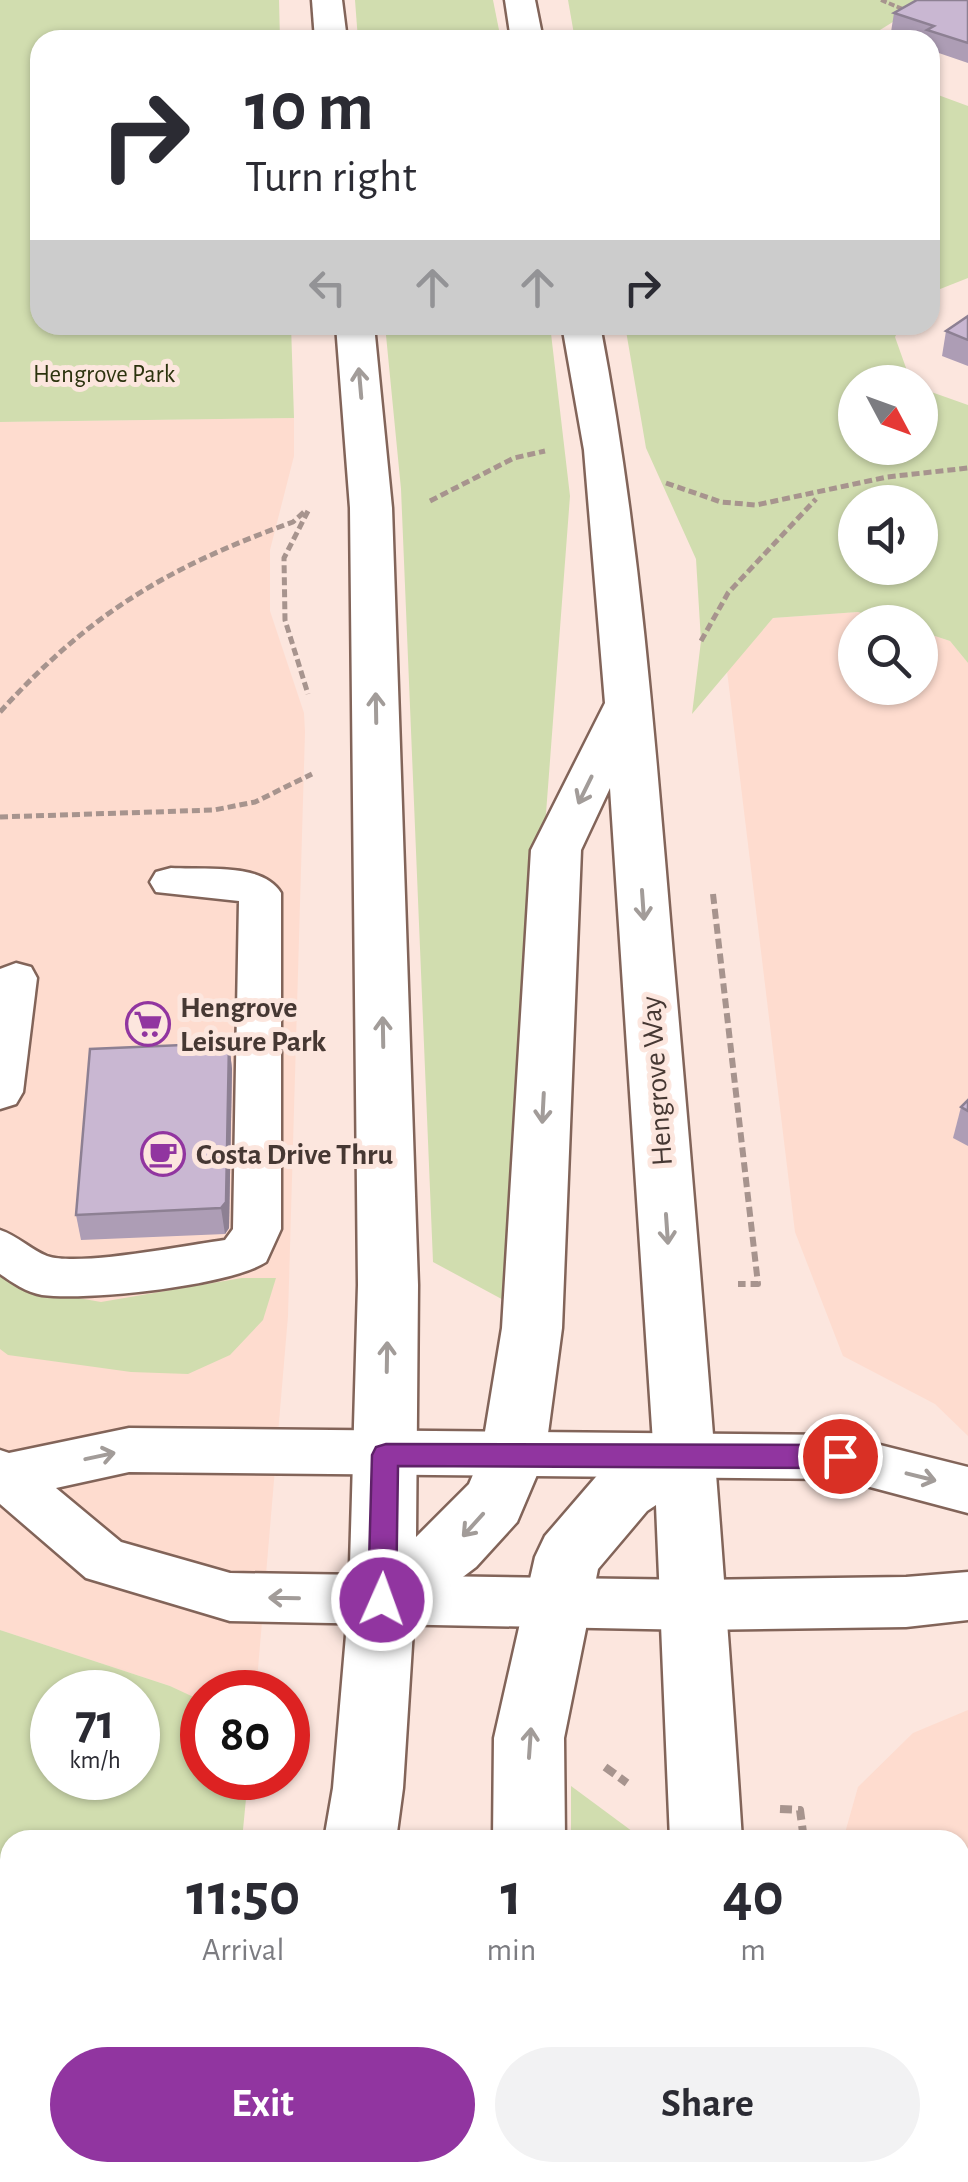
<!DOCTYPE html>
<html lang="en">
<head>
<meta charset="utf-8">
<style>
	:root { --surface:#fff; --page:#f2f2f3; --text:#2b2b33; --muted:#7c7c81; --accent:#9135a0 }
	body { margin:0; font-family:"Alegreya Sans",sans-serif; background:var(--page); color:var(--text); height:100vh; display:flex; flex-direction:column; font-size:38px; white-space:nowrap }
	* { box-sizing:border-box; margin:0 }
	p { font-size:32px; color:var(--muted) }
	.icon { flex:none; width:55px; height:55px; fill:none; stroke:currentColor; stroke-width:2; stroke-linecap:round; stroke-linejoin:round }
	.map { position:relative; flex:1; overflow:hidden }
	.side { position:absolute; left:0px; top:1830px; width:970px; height:352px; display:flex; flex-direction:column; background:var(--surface); border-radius:30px 30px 0 0; box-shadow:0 2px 8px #0004 }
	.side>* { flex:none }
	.hud { position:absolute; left:30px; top:30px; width:910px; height:305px; border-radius:30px; box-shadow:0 2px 8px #0004; background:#fff; color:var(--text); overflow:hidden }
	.needle { width:65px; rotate:131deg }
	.controls { position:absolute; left:838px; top:365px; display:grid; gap:20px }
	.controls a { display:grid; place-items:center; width:100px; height:100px; border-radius:50%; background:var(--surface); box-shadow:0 2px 8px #0004; font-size:50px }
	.speed { position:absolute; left:30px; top:1670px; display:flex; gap:20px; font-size:50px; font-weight:700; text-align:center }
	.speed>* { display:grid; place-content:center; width:130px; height:130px; border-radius:50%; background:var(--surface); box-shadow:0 2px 8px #0004; line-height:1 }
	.speed small { font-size:25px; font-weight:400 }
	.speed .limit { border:15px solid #d22; background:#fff; color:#111 }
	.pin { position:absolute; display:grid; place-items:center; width:85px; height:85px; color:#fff; margin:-42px; border:5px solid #fff; border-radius:50%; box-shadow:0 2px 10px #0007 }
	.me { position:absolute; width:110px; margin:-55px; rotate:2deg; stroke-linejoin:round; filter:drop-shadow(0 0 8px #0008) }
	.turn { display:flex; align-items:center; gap:35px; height:210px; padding:0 50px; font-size:45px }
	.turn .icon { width:130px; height:130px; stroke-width:2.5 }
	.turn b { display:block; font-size:70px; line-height:85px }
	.lanes { display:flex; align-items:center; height:95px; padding:0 50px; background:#0003; justify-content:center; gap:50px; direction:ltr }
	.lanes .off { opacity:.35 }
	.eta { display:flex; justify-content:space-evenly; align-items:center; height:170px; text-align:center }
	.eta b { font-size:60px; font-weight:700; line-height:70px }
	.cta { display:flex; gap:20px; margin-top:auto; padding:20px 50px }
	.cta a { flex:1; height:115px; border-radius:60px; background:var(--accent); color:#fff; font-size:40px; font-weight:700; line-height:115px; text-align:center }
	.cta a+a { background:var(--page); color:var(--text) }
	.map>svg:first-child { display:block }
	.built { fill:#fedccf }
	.green { fill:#d1ddaf; fill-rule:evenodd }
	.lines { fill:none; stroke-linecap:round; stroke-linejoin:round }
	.lane-casing { stroke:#826459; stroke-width:5 }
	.highway-casing { stroke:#826459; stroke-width:5 }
	.path-far3 { stroke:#a7948e; stroke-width:4; stroke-dasharray:6 2.5; stroke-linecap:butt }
	.path-far2 { stroke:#a7948e; stroke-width:5; stroke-dasharray:8 4; stroke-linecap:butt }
	.path-far1 { stroke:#a7948e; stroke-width:6; stroke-dasharray:10 5; stroke-linecap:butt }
	.path { stroke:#a7948e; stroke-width:8; stroke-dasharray:12 6; stroke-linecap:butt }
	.lane { fill:#fff; fill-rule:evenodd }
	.highway { fill:#fff; fill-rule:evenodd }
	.wall { fill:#ad9db5 }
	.shaded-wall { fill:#8d8093 }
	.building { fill:#c9b7d2; stroke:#8d8093; stroke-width:2.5 }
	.oneway { stroke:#a29c99 }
	.route { fill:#9135a0; stroke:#5e2268; stroke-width:2.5 }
	.labels { text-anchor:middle; stroke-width:10; stroke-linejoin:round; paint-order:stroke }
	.far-park-label { font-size:25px; fill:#2c330e; stroke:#fce6de }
	.poi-label { font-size:30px; font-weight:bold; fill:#463833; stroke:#fce6de; text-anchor:start }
	.street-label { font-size:30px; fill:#463833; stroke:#fce6de }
</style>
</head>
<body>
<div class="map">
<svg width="968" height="2182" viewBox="0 0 968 2182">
	<rect width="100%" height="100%" fill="#fce6de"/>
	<g class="built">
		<path d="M 294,418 L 294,456 L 270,550 L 270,611 L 304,713 L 305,732 L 288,1316 L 256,1692 L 202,1692 L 202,1702 L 170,1686 L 0,1630 L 0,422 Z"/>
		<path d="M 858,612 L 892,622 L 855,622 L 855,688 L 920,688 L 920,631 L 950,641 L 968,663 L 968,1436 L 935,1404 L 843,1356 L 795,1232 L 727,671 L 773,618 Z"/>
		<path d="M 968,1710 L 968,2182 L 859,2182 L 859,2173 L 960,2172 L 960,1840 L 843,1840 L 858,1787 L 913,1733 Z"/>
	</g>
	<g class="green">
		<path d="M 0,0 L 279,0 L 280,40 L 40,40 L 40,325 L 291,325 L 294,418 L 0,422 Z"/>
		<path d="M 355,0 L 493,0 L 501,40 L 358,40 Z"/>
		<path d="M 568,0 L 928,0 L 864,40 L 575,40 Z"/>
		<path d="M 930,92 L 968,106 L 968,278 L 930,293 Z"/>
		<path d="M 385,325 L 550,325 L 570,496 L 509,1303 L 433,1262 L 401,489 Z"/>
		<path d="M 625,325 L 901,325 L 895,337 L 911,382 L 855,382 L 855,448 L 920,448 L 920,388 L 968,405 L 968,663 L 950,641 L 920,631 L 920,622 L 892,622 L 858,612 L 773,618 L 692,714 L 701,641 L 696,559 L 646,448 ZM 855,502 L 920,502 L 920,568 L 855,568 Z"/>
		<path d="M 0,1258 L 33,1290 L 101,1302 L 242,1278 L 276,1278 L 263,1320 L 230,1355 L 188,1374 L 131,1372 L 8,1355 L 0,1349 Z"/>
		<path d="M 0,1630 L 170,1686 L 200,1700 L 202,1778 L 248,1778 L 242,1840 L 10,1840 L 10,2172 L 204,2173 L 203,2182 L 0,2182 ZM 52,1692 L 138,1692 L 138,1778 L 52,1778 Z"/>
		<path d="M 571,1786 L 644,1840 L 571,1840 Z"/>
		<rect x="567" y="2173" width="96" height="9"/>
	</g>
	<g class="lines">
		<g class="lane-casing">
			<g id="lane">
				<path d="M 171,868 C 204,870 262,862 281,893 L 281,1229 L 266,1262 C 229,1286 87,1301 42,1295 C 26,1292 13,1283 0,1274 L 0,1230 C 18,1236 31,1250 47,1256 C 79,1267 187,1245 225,1240 L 233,1229 L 239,901 L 156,892 L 150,882 L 156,872 Z"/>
				<path d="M 16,963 L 31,967 L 37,978 L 23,1092 L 16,1104 L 0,1109 L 0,969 Z"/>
				<path d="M 129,1428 L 840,1435 L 968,1467 L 968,1513 L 840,1479 L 129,1472 L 56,1488 L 121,1542 L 230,1573 L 696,1580 L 906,1577 L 968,1572 L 968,1620 L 906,1627 L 696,1630 L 230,1621 L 86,1578 L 0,1504 L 0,1450 L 9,1453 Z"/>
			</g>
		</g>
		<g class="highway-casing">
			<g id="highway">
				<path d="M 312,0 L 342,0 L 347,40 L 315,40 Z"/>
				<path d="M 505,0 L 535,0 L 543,40 L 511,40 Z"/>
				<path d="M 336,325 L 374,325 L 392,508 L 418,1285 L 416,1537 L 469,1484 L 481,1456 L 502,1328 L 531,850 L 605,703 L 584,450 L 562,325 L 600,325 C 640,533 655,744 673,955 C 699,1250 723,1545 742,1840 L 670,1840 L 656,1505 L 647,1511 L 598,1569 L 564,1738 L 565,1840 L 493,1840 L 494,1738 L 535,1557 L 545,1536 L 601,1471 L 653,1443 L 610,788 L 581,850 L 562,1328 L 545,1456 L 517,1522 L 476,1567 L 414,1614 L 403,1788 L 396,1840 L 324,1840 L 333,1788 L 349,1600 L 358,1285 L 350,508 Z"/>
				<path d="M 293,2172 L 373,2172 L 372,2182 L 292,2182 Z"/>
				<rect x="484" y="2172" width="80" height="10"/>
				<path d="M 692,2172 L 772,2172 L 773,2182 L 693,2182 Z"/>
			</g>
		</g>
		<path class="path-far3" d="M 881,0 L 910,12"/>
		<g class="path-far2">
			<path d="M 666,483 L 721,502 L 756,505 L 887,477 L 968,468"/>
			<path d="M 430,501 L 514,458 L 545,451"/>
			<path d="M 308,511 L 284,558 L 285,620 L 308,694"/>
			<path d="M 701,641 L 728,593 L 816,499"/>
			<path d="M 0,712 C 90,613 168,567 293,522 L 304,512"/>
			<path d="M 0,817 L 214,810 L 255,802 L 312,774"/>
		</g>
		<path class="path-far1" d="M 713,894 L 758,1284 L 738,1284"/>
		<g class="path">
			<path d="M 605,1767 L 627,1783"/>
			<path d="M 780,1809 L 800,1810 L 804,1840"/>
			<path d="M 832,2172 L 833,2182"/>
		</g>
		<use href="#lane" class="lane"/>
		<use href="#highway" class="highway"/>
	</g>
	<g class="wall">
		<path d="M 968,0 L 968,63 L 930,50 L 930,40 L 917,40 L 891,32 L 894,13 Z"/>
		<path d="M 968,316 L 968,366 L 942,356 L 946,331 Z"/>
		<path d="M 229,1043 L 232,1069 L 229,1228 L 225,1234 L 81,1240 L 76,1215 Z"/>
		<path d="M 968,1100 L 968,1146 L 953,1138 L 961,1107 Z"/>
	</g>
	<path class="shaded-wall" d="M 229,1043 L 232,1069 L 229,1228 L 225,1234 L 221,1208 Z"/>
	<g class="building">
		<path d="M 917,0 L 968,0 L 968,43 L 927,30 L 934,26 L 894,13 Z"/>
		<path d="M 968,316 L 968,340 L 946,331 Z"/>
		<path d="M 229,1043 L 226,1202 L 221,1208 L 76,1215 L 90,1049 Z"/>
		<path d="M 968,1100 L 968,1111 L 961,1107 Z"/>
	</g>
	<defs><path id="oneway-shaft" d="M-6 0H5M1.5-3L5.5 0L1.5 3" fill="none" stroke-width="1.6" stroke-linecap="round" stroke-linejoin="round" transform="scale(2.5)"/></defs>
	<g class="oneway">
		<use href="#oneway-shaft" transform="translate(360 383) rotate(-95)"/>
		<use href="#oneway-shaft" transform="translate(376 708) rotate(-91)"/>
		<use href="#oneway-shaft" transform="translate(585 790) rotate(116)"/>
		<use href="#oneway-shaft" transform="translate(643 905) rotate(86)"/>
		<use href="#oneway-shaft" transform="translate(383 1032) rotate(-91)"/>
		<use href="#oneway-shaft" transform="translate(543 1108) rotate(93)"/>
		<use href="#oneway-shaft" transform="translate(667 1229) rotate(86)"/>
		<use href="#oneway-shaft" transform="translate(387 1357) rotate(-89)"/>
		<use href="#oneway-shaft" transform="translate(100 1456) rotate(-12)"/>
		<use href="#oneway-shaft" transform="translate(921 1477) rotate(14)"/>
		<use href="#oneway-shaft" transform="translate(473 1525) rotate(132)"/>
		<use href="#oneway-shaft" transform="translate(284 1598) rotate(-179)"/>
		<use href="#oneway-shaft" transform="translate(530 1743) rotate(-86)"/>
	</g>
	<path class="route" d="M 386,1444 L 840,1445 L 849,1449 L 853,1456 L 849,1464 L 840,1468 L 398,1466 L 396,1600 L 391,1609 L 382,1613 L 372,1609 L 368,1600 L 372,1455 L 376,1447 Z"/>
	<defs>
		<g id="supermarket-ring" transform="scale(2.25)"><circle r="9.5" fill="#fce6de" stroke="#9135a0" stroke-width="1.5"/><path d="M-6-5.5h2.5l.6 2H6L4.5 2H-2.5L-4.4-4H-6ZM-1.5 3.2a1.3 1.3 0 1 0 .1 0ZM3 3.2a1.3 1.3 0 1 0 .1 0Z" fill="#9135a0"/></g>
		<g id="cafe-ring" transform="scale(2.25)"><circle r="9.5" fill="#fce6de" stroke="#9135a0" stroke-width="1.5"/><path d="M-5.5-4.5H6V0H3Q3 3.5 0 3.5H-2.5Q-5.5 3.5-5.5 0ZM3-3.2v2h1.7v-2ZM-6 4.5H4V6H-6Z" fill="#9135a0"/></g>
	</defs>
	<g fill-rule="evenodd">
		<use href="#supermarket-ring" x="148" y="1024"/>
		<use href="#cafe-ring" x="163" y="1154"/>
	</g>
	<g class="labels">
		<g class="far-park-label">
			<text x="104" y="382">Hengrove Park</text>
		</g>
		<g class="poi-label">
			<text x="180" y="1017">Hengrove<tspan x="180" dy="34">Leisure Park</tspan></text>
			<text x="196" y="1164">Costa Drive Thru</text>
		</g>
		<g class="street-label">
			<text transform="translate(656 1081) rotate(-94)" y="10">Hengrove Way</text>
		</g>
	</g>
</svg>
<div class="controls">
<a><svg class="needle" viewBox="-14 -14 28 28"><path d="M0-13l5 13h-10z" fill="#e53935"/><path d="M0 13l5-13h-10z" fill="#7c7c81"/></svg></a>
<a><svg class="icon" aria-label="sound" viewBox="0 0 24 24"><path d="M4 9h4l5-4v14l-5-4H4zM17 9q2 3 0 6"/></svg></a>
<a><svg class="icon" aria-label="search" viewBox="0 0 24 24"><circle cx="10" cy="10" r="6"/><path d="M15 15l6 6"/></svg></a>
</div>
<div class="speed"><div>71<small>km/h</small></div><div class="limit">80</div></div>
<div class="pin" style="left:840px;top:1456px;background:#d93025"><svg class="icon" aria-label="arrive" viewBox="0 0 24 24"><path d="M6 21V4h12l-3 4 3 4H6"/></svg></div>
<svg class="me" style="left:382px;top:1600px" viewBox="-20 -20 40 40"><circle r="17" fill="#9135a0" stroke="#fff" stroke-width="3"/><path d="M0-11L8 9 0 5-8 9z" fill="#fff"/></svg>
<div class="hud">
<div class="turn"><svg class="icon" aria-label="right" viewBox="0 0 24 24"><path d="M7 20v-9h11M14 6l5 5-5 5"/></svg><div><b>10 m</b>Turn right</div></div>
<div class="lanes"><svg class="icon off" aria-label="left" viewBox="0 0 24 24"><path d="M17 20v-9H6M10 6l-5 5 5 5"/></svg><svg class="icon off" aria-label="ahead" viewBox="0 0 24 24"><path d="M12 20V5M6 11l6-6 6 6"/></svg><svg class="icon off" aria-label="ahead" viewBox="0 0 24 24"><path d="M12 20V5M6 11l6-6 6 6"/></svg><svg class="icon" aria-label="right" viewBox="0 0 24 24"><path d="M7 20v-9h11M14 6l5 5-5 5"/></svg></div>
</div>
<section class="side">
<div class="eta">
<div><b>11:50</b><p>Arrival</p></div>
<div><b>1</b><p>min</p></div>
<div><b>40</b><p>m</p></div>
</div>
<div class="cta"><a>Exit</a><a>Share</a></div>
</section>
</div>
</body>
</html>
